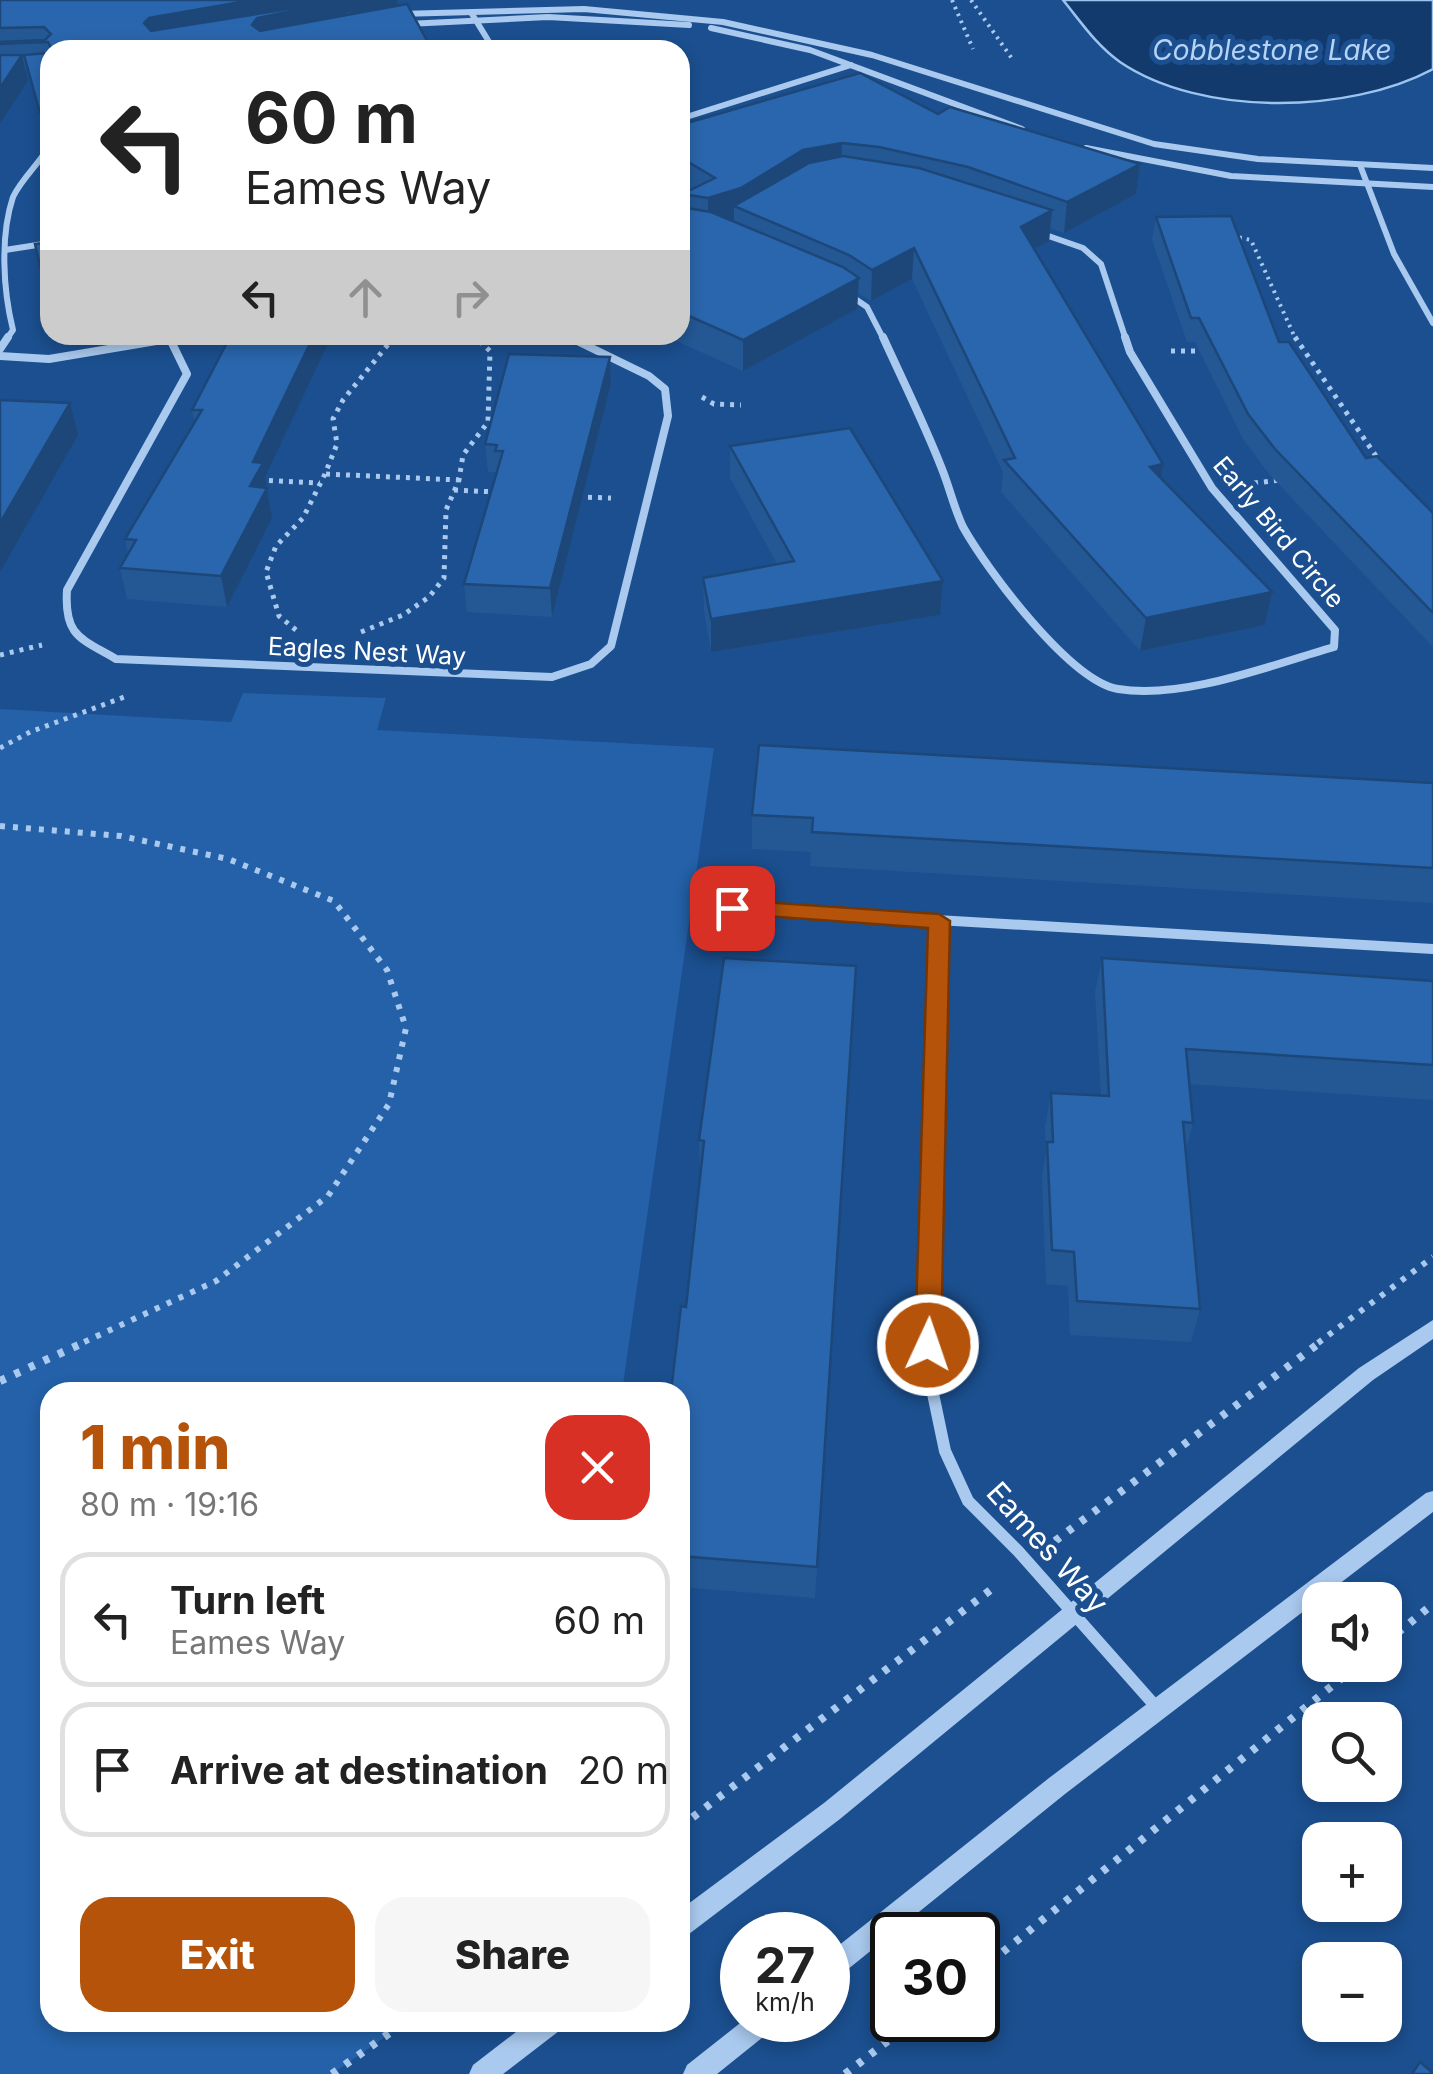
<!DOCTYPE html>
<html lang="en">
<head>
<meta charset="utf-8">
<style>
	:root { --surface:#fff; --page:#f6f6f6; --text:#222; --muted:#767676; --line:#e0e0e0; --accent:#b45309 }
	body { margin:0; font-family:Inter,sans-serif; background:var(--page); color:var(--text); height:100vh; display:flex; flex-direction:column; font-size:38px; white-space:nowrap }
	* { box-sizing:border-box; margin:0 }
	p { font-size:32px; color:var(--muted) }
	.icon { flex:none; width:55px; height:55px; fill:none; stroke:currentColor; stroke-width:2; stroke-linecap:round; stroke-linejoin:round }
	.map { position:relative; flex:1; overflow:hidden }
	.details { position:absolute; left:40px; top:1382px; width:650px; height:650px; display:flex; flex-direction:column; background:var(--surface); border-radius:30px; box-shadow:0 5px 15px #0003 }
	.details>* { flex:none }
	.hud { position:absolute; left:40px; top:40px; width:650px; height:305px; border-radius:30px; box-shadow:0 5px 15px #0003; background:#fff; color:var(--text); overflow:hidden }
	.tools { position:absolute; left:1302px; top:1582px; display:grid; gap:20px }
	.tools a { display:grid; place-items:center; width:100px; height:100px; border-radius:20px; background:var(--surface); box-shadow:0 5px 15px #0003; font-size:50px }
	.speed { position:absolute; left:720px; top:1912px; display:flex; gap:20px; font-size:50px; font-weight:700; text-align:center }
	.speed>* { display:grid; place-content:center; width:130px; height:130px; border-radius:50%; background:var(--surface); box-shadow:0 5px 15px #0003; line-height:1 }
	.speed small { font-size:25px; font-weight:400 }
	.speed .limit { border:5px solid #111; border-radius:15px; background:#fff; color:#111 }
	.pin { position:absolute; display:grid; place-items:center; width:85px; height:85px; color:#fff; margin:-42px; border-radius:20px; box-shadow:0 5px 15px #0006 }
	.me { position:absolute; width:110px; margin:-55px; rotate:3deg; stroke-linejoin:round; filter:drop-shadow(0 0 8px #0008) }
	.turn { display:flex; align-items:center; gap:35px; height:210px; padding:0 40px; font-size:45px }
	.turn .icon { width:130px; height:130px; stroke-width:2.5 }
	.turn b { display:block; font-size:70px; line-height:85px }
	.lanes { display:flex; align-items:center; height:95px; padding:0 40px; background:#0003; justify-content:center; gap:50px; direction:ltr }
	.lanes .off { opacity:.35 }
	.round { display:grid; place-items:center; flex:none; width:105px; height:105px; border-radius:30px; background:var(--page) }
	.summary { display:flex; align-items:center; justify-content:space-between; height:170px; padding:0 40px }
	h1 { font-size:60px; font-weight:800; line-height:75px; color:var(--accent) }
	.primary-button { display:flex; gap:20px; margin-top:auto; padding:20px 40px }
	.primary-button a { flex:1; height:115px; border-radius:30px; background:var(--accent); color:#fff; font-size:40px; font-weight:800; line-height:115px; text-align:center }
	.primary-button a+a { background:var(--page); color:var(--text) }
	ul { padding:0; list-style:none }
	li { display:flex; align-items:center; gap:30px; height:135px; margin:0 20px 15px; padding:0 20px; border:5px solid var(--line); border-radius:30px }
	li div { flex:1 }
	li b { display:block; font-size:38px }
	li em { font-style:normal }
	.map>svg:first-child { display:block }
	.green { fill:#2461a8 }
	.water { fill:#123a6d; stroke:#9cc4f0; stroke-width:2.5 }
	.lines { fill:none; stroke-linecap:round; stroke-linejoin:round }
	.path-far3 { stroke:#a9c9ee; stroke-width:4; stroke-dasharray:2.5 5; stroke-linecap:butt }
	.path-far2 { stroke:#a9c9ee; stroke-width:5; stroke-dasharray:4 6; stroke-linecap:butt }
	.path-far1 { stroke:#a9c9ee; stroke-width:6; stroke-dasharray:5 8; stroke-linecap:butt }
	.path { stroke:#a9c9ee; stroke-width:8; stroke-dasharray:6 10; stroke-linecap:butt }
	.minor-far3 { stroke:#a9c9ee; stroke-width:6 }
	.minor-far2 { stroke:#a9c9ee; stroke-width:8 }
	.minor-far1 { stroke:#a9c9ee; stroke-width:10 }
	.minor { stroke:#a9c9ee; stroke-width:12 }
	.tertiary { fill:#a9c9ee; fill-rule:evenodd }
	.wall { fill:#245895; fill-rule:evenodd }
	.shaded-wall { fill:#1d4779 }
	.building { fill:#2a66ad; stroke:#1d4779; stroke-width:2.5 }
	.route { fill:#b45309; stroke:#753606; stroke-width:2.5 }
	.labels { text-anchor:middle; stroke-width:10; stroke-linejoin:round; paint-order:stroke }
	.far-street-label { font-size:25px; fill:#fff; stroke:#1b4f8f }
	.far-water-label { font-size:28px; font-style:italic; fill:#b5d3f5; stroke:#1b4f8f }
	.street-label { font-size:30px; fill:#fff; stroke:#1b4f8f }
</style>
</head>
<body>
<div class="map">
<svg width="1433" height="2074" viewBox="0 0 1433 2074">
	<rect width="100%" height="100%" fill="#1b4f8f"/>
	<path class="green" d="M 243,693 L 386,698 L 377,730 L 714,748 L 622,1392 L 50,1392 L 50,2022 L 405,2023 L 332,2074 L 0,2074 L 0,709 L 231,722 Z"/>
	<path class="water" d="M 1063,0 L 1433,0 L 1433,69 C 1349,114 1201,117 1120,62 C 1096,45 1081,22 1063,0 Z"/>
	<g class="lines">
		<g class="path-far3">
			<path d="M 952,0 L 973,49"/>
			<path d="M 971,0 L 1013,60"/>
			<path d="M 1232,236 L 1251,240 L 1296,340"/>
			<path d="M 473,335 L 478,340"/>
			<path d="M 395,340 L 404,335"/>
		</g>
		<g class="path-far2">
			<path d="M 1295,337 L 1380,462"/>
			<path d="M 1171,351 L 1203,351"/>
			<path d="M 702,397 L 714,404 L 741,405"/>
			<path d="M 326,474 L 459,480"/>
			<path d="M 259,480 L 320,483"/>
			<path d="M 1254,483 L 1281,480"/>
			<path d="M 454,490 L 496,492"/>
			<path d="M 578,497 L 611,498"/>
			<path d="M 296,630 L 279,616 L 266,572 L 276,546 L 303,518 L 325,474 L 337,444 L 333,419 L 343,400 L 390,342 L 400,337"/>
			<path d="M 361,632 L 403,615 L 429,597 L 444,578 L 446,510 L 459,480 L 463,455 L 488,422 L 490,351 L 475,337"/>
			<path d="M 0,655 L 42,645"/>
			<path d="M 0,748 L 30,732 L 127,696"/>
		</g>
		<g class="path-far1">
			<path d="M 0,826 L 121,836 L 228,859 L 334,901 L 387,970 L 406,1028 L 389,1104 L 328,1196 L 216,1281 L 82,1343"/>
			<path d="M 1318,1343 L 1433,1257"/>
		</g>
		<g class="path">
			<path d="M 0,1381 L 87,1341"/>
			<path d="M 1055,1541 L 1322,1341"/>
			<path d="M 1385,1643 L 1433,1604"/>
			<path d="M 680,1827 L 997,1585"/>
			<path d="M 978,1972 L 1358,1665"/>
			<path d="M 332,2074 L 405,2022"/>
			<path d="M 845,2074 L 915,2020"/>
		</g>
		<g class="minor-far3">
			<path d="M 399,14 L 584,9 L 723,22 L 872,55 L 1154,144 L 1258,159 L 1433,168"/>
			<path d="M 472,14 L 494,50"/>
			<path d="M 407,24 L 548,17 L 689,25"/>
			<path d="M 711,28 L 810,50 L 1022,129"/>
			<path d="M 680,119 L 851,65"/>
			<path d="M 1086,148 L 1231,176 L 1433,187"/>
			<path d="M 1360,165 L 1394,254 L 1433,323"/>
			<path d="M 1037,232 L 1083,248 L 1101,264 L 1126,340"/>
			<path d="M 5,250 L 50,243"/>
			<path d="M 848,294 L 867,307 L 884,340"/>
			<path d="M 565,335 L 574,340"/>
			<path d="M 6,340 L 13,330 C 3,290 0,236 13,197 C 22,178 40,163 50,145"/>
			<path d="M 165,340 L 193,335"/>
		</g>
		<g class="minor-far2">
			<path d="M 883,337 C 903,381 925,425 942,469 C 950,489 954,508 963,527 C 987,570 1070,681 1118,689 C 1183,700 1271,665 1334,647 L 1335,630 L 1212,488 L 1130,352 L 1125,337"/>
			<path d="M 170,339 L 187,374 L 67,590 C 64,636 80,638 116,659 L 552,677 L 591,664 L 611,646 L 668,416 L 665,389 L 649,376 L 569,337"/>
			<path d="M 0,349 L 8,337"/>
			<path d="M 0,356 L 49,359 L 180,337"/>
		</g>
		<g class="minor-far1">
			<path d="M 732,908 L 1433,949"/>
			<path d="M 928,1343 L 939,921"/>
		</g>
		<path class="minor" d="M 928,1341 L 927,1365 L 945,1451 L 968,1501 L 1018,1551 L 1158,1709"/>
		<g class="tertiary">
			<path d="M 1433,1320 L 1433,1339 L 1373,1380 L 840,1819 L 689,1934 L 680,1937 L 680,1910 L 824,1803 L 1359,1368 Z"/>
			<path d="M 1433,1491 L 1433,1512 L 1065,1794 L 837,1978 L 828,1981 L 828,1954 L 1049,1778 L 1426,1493 Z"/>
			<path d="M 744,2020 L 777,2020 L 773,2029 L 717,2074 L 683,2074 L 687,2065 Z"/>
			<path d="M 529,2022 L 562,2022 L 559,2031 L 503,2074 L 469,2074 L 473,2065 Z"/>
		</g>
	</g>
	<g class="wall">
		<path d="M 0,0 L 398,6 L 432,50 L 50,50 L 50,154 L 27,69 L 25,69 L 28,81 L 0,124 ZM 383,9 L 346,15 L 346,13 Z"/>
		<path d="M 938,114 L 1140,164 L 1136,194 L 1064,233 L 1050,228 L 1049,241 L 1034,248 L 1163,464 L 1161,477 L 1272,592 L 1265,625 L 1140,651 L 1001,492 L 1003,472 L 912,279 L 871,301 L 858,293 L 857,309 L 743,371 L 663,335 L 680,335 L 680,207 L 683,207 L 682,194 L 688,191 L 680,186 L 680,125 Z"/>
		<path d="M 1156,217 L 1279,342 L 1366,458 L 1433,513 L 1433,647 L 1269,474 L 1243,439 L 1195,342 L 1187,342 L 1152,240 Z"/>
		<path d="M 231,335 L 265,477 L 272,518 L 227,607 L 127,599 L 120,568 L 128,554 L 125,539 L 195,422 L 192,410 Z"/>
		<path d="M 610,357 L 611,384 L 552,617 L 467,612 L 464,584 L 497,472 L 488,472 L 485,444 Z"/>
		<path d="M 730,446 L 943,581 L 940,615 L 711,652 L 704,611 L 703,578 L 777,564 L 730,478 Z"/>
		<path d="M 1433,783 L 1433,903 L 810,866 L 811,852 L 752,849 L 752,815 Z"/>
		<path d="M 1102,958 L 1433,981 L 1433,1100 L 1189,1084 L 1193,1123 L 1186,1150 L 1200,1309 L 1191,1342 L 1070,1335 L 1068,1286 L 1046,1284 L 1042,1176 L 1046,1151 L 1045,1127 L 1051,1093 L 1101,1095 L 1095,992 Z"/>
		<path d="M 856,966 L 815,1598 L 680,1587 L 680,1392 L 686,1307 L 700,1174 L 699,1140 Z"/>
	</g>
	<g class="shaded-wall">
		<path d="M 252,0 L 397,0 L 398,7 L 346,13 L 347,26 L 154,43 L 144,23 L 149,18 Z"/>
		<path d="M 22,55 L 28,81 L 0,124 L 0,88 Z"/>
		<path d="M 842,143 L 841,172 L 734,206 L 734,220 L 708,228 L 708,198 L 803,150 Z"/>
		<path d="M 1140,164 L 1136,194 L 1064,233 L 1067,202 Z"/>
		<path d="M 1052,210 L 1049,241 L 1018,257 L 1021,227 Z"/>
		<path d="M 914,248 L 912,279 L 871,301 L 872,270 Z"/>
		<path d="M 859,278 L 857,309 L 743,371 L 743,340 Z"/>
		<path d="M 314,335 L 332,335 L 265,477 L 272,518 L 227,607 L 221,576 L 250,486 L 253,462 Z"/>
		<path d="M 610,357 L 611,384 L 552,617 L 550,588 Z"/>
		<path d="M 70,403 L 78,435 L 0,572 L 0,523 Z"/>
		<path d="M 1163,464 L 1158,497 L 1150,467 Z"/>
		<path d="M 943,581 L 940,615 L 711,652 L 711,619 Z"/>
		<path d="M 1272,592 L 1265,625 L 1140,651 L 1146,618 Z"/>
	</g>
	<g class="building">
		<path d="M 0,0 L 252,0 L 149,18 L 144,23 L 151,31 L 344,0 L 257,18 L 252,25 L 260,31 L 407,4 L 432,50 L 50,50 L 50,116 L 40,113 L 24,55 L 47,53 L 51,48 L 48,42 L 0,44 L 0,42 L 45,40 L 51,34 L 44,27 L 0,28 Z"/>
		<path d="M 0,55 L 22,55 L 0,88 Z"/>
		<path d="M 860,73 L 938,114 L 950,107 L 1140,164 L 1067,202 L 968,167 L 879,147 L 842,143 L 803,150 L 741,188 L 708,198 L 682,194 L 715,178 L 680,157 L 680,125 Z"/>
		<path d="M 50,117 L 50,150 L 44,130 Z"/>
		<path d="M 843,156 L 919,168 L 1052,210 L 1021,227 L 1163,464 L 1150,467 L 1272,592 L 1146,618 L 1004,460 L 1015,458 L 914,248 L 872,270 L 849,255 L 734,206 L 809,163 Z"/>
		<path d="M 680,207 L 711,212 L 843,267 L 859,278 L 743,340 L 680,312 Z"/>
		<path d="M 1231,216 L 1279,342 L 1289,342 L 1366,458 L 1377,456 L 1433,513 L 1433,613 L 1275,449 L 1248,414 L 1199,318 L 1191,318 L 1156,217 Z"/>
		<path d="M 50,242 L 50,299 L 48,299 L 35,244 Z"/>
		<path d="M 231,335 L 314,335 L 253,462 L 263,463 L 250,486 L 267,488 L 221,576 L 120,568 L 136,540 L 125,539 L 202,410 L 192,410 Z"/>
		<path d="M 509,354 L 610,357 L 550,588 L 464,584 L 503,451 L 495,451 L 497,445 L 485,444 Z"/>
		<path d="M 0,400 L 70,403 L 0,523 Z"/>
		<path d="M 850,428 L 943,581 L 711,619 L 703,578 L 794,561 L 730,446 Z"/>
		<path d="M 759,745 L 1433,783 L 1433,868 L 812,832 L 813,818 L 752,815 Z"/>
		<path d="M 724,958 L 856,966 L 817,1567 L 680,1556 L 680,1392 L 671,1392 L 681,1306 L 686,1307 L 704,1141 L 699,1140 Z"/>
		<path d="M 1102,958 L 1433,981 L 1433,1065 L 1186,1049 L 1193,1123 L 1183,1122 L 1200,1309 L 1077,1301 L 1074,1252 L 1052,1250 L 1047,1142 L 1053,1142 L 1051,1093 L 1109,1096 Z"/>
		<path d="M 1420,2062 L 1433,2073 L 1433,2074 L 1412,2074 Z"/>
	</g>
	<path class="route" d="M 732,900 L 939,914 L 950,921 L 941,1345 L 937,1352 L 928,1355 L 919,1352 L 915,1345 L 928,928 L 724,913 L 721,908 L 724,902 Z"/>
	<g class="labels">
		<g class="far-street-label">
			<text transform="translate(1279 532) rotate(50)" y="9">Early Bird Circle</text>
			<text transform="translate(367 651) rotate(3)" y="9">Eagles Nest Way</text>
		</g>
		<g class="far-water-label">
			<text x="1272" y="60">Cobblestone Lake</text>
		</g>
		<g class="street-label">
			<text transform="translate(1047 1548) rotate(48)" y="10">Eames Way</text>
		</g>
	</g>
</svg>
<div class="tools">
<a><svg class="icon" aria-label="sound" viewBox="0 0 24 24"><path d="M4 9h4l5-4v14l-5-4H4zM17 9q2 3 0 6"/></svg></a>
<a><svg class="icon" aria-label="search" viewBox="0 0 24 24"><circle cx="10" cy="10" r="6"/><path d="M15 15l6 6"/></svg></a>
<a>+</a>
<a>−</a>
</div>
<div class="speed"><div>27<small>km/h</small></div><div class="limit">30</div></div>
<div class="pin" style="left:732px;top:908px;background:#d93025"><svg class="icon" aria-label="arrive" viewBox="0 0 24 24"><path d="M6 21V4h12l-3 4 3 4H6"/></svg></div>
<svg class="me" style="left:928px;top:1345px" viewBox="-20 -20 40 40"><circle r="17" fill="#b45309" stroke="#fff" stroke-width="3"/><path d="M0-11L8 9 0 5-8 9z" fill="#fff"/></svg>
<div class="hud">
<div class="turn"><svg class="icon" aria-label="left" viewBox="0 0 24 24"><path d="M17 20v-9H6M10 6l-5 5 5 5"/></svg><div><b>60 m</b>Eames Way</div></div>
<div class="lanes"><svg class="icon" aria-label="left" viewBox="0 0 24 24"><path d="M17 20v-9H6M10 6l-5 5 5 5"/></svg><svg class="icon off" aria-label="ahead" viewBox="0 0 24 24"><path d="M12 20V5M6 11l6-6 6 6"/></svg><svg class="icon off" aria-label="right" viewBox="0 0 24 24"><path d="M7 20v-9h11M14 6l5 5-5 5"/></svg></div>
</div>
<section class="details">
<div class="summary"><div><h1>1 min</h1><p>80 m · 19:16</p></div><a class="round" style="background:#d93025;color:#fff"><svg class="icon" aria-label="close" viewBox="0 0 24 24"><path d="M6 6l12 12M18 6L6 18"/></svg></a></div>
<ul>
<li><svg class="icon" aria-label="left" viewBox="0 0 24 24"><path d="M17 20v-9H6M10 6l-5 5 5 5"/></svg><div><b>Turn left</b><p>Eames Way</p></div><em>60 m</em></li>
<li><svg class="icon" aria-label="arrive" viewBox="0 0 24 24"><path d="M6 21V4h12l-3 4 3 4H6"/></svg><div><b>Arrive at destination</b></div><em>20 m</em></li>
</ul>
<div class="primary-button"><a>Exit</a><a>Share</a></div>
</section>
</div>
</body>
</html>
